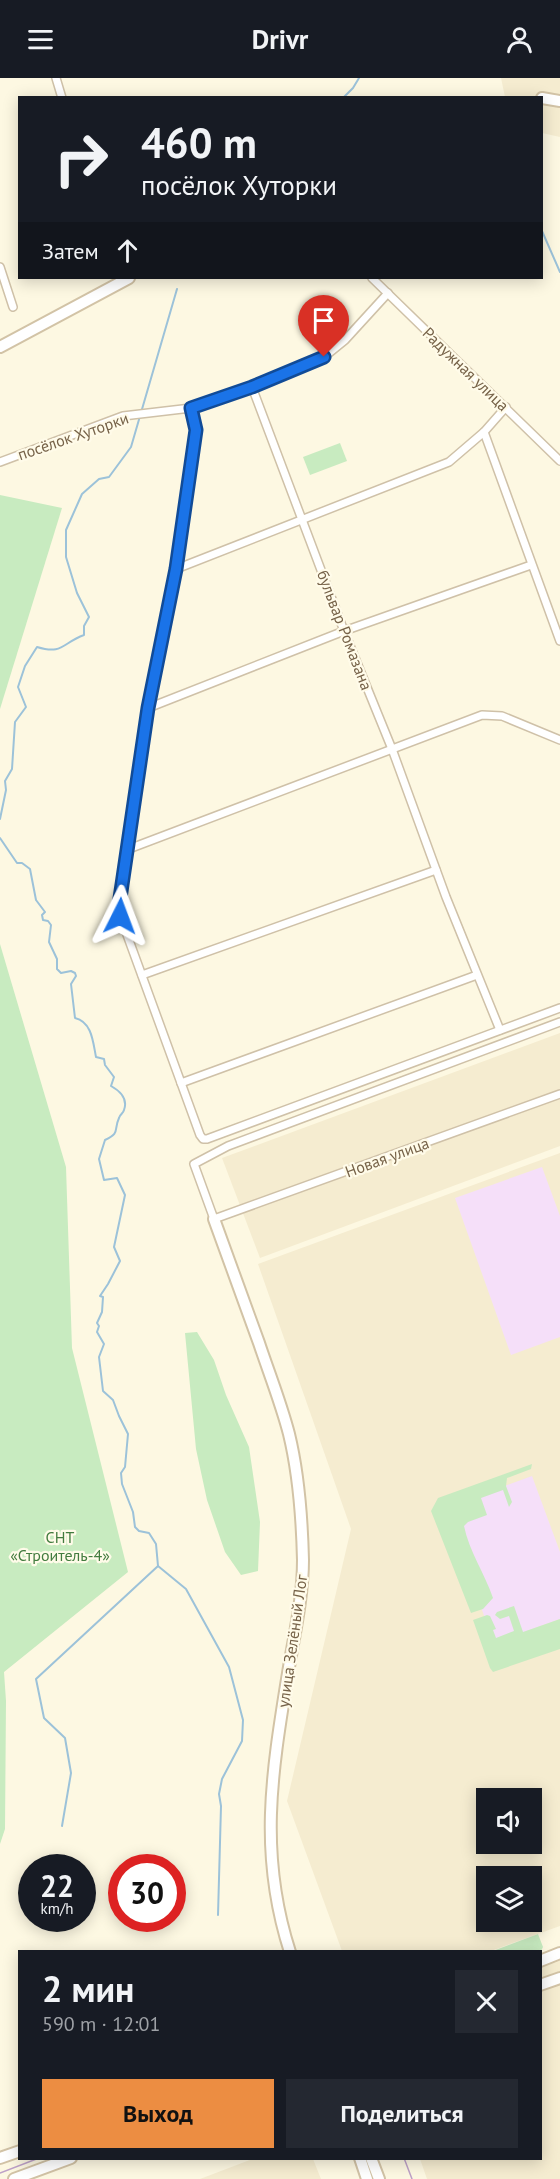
<!DOCTYPE html>
<html lang="ru">
<head>
<meta charset="utf-8">
<style>
	:root { --surface:#171b24; --page:#242831; --text:#f1f3f6; --muted:#9ea1a6; --accent:#ec8d42 }
	body { margin:0; font-family:"PT Sans",sans-serif; background:var(--page); color:var(--text); height:100vh; display:flex; flex-direction:column; font-size:22px; white-space:nowrap }
	* { box-sizing:border-box; margin:0 }
	p { font-size:20px; color:var(--muted) }
	.icon { flex:none; width:33px; height:33px; fill:none; stroke:currentColor; stroke-width:2; stroke-linecap:round; stroke-linejoin:round }
	.map { position:relative; flex:1; overflow:hidden }
	.panel { position:absolute; left:18px; top:1872px; width:524px; height:210px; display:flex; flex-direction:column; background:var(--surface); border-radius:0px; box-shadow:0 3px 15px #0003 }
	.panel>* { flex:none }
	.hud { position:absolute; left:18px; top:18px; width:525px; height:183px; border-radius:0px; box-shadow:0 3px 15px #0003; background:#171b24; color:var(--text); overflow:hidden }
	.controls { position:absolute; left:476px; top:1710px; display:grid; gap:12px }
	.controls a { display:grid; place-items:center; width:66px; height:66px; border-radius:0px; background:var(--surface); box-shadow:0 3px 15px #0003; font-size:30px }
	.speed { position:absolute; left:18px; top:1776px; display:flex; gap:12px; font-size:30px; font-weight:700; text-align:center }
	.speed>* { display:grid; place-content:center; width:78px; height:78px; border-radius:50%; background:var(--surface); box-shadow:0 3px 15px #0003; line-height:1 }
	.speed small { font-size:15px; font-weight:400 }
	.speed .limit { border:9px solid #d22; background:#fff; color:#111 }
	.pin { position:absolute; display:grid; place-items:center; width:51px; height:51px; color:#fff; margin:-62px -26px; border-radius:50% 50% 50% 0; rotate:-45deg; box-shadow:0 0 6px #0007 }
	.pin .icon { rotate:45deg }
	.me { position:absolute; width:66px; margin:-33px; rotate:3deg; stroke-linejoin:round; filter:drop-shadow(0 0 4px #0008) }
	.turn { display:flex; align-items:center; gap:21px; height:126px; padding:0 24px; font-size:27px }
	.turn .icon { width:78px; height:78px; stroke-width:2.5 }
	.turn b { display:block; font-size:42px; line-height:51px }
	.then { display:flex; align-items:center; height:57px; padding:0 24px; background:#0003; gap:12px; font-size:22px }
	.round { display:grid; place-items:center; flex:none; width:63px; height:63px; border-radius:0px; background:var(--page) }
	.headline { display:flex; align-items:center; justify-content:space-between; height:102px; padding:0 24px }
	h1 { font-size:36px; font-weight:600; line-height:45px }
	.primary-button { display:flex; gap:12px; margin-top:auto; padding:12px 24px }
	.primary-button a { flex:1; height:69px; border-radius:0px; background:var(--accent); color:#111; font-size:24px; font-weight:600; line-height:69px; text-align:center }
	.primary-button a+a { background:var(--page); color:var(--text) }
	header { display:flex; justify-content:space-between; align-items:center; height:78px; padding:0 24px; background:var(--surface); font-size:27px; font-weight:600 }
	.map>svg:first-child { display:block }
	.residential { fill:#f5ecd0; fill-rule:evenodd }
	.education { fill:#f5dff9 }
	.green { fill:#c8ebc0 }
	.lines { fill:none; stroke-linecap:round; stroke-linejoin:round }
	.stream { stroke:#9cc2d9; stroke-width:2 }
	.street-casing { stroke:#cfc1a8; stroke-width:10 }
	.secondary-casing { stroke:#d2c3a6; stroke-width:14 }
	.street { stroke:#fff; stroke-width:7 }
	.secondary { stroke:#fff; stroke-width:10 }
	.tram { stroke:#bda1c7; stroke-width:1.5 }
	.route-casing { stroke:#114b97; stroke-width:15 }
	.route { stroke:#1a73e8; stroke-width:10 }
	.labels { text-anchor:middle; stroke-width:4.5; stroke-linejoin:round; paint-order:stroke }
	.street-label { font-size:16px; fill:#766248; stroke:#fffbe9 }
	.park-label { font-size:16px; fill:#437c3f; stroke:#fffbe9 }
</style>
</head>
<body>
<header><svg class="icon" aria-label="menu" viewBox="0 0 24 24"><path d="M4 6h16M4 12h16M4 18h16"/></svg>Drivr<svg class="icon" aria-label="person" viewBox="0 0 24 24"><circle cx="12" cy="8" r="4"/><path d="M4 21q1-7 8-7t8 7"/></svg></header>
<div class="map">
<svg width="560" height="2101" viewBox="0 0 560 2101">
	<rect width="100%" height="100%" fill="#fdf8e2"/>
	<g class="residential">
		<path d="M 501,0 L 560,0 L 560,59 L 542,55 L 542,20 L 505,19 Z"/>
		<path d="M 560,955 L 560,1068 L 260,1180 L 222,1080 Z"/>
		<path d="M 560,1075 L 560,1848 L 491,1873 L 342,1873 L 287,1723 L 351,1451 L 258,1186 ZM 486,1720 L 531,1720 L 531,1766 L 486,1766 ZM 486,1798 L 531,1798 L 531,1844 L 486,1844 Z"/>
		<path d="M 560,1869 L 560,2101 L 427,2101 L 420,2081 L 540,2080 L 540,1876 Z"/>
		<path d="M 255,2080 L 313,2081 L 321,2101 L 200,2101 Z"/>
	</g>
	<g class="education">
		<path d="M 542,1089 L 560,1138 L 560,1259 L 511,1277 L 455,1120 Z"/>
		<path d="M 532,1398 L 560,1474 L 560,1541 L 494,1565 L 445,1430 Z"/>
	</g>
	<g class="green">
		<path d="M 340,365 L 347,383 L 310,397 L 303,379 Z"/>
		<path d="M 0,417 L 62,430 L 0,631 Z"/>
		<path d="M 0,866 L 66,1089 L 72,1270 L 128,1494 L 4,1594 L 6,1623 L 5,1751 L 0,1766 Z"/>
		<path d="M 197,1254 L 214,1282 L 226,1317 L 249,1369 L 260,1444 L 258,1493 L 241,1497 L 225,1474 L 207,1422 L 196,1371 L 185,1255 Z"/>
		<path d="M 532,1386 L 531,1391 L 507,1400 L 506,1408 L 512,1424 L 509,1429 L 503,1412 L 481,1420 L 487,1437 L 468,1444 L 464,1448 C 469,1473 485,1496 493,1520 L 483,1531 L 471,1535 L 431,1433 L 438,1420 Z"/>
		<path d="M 514,1528 L 523,1554 L 560,1541 L 560,1571 L 493,1594 L 490,1590 L 473,1542 L 487,1537 L 490,1538 L 496,1551 L 493,1552 L 496,1560 L 514,1553 L 509,1538 L 500,1541 L 495,1537 L 497,1534 Z"/>
		<path d="M 538,1856 L 543,1869 L 540,1875 L 540,1874 L 493,1873 Z"/>
	</g>
	<g class="lines">
		<g class="stream">
			<path d="M 343,20 L 353,10 L 359,0"/>
			<path d="M 542,153 L 560,194"/>
			<path d="M 0,741 L 6,712 L 5,703 L 12,691 L 15,644 L 26,629 L 18,609 L 25,588 L 37,569 C 63,577 62,565 84,557 L 84,548 L 89,539 L 77,515 L 66,479 L 66,452 L 82,416 L 99,401 L 109,399 L 131,369 L 177,211"/>
			<path d="M 0,760 L 17,785 L 22,785 L 30,791 L 36,822 L 45,834 L 42,837 L 43,842 L 48,843 L 51,847 L 49,864 L 57,881 L 57,891 L 61,895 L 71,893 L 75,895 L 76,898 L 71,906 L 75,940 C 92,944 93,964 96,979 L 104,981 L 105,987 L 114,999 L 111,1008 C 120,1013 128,1021 124,1032 C 123,1036 120,1036 119,1040 C 113,1053 121,1054 105,1062 L 99,1081 L 104,1102 L 117,1100 L 125,1117 L 114,1169 L 120,1183 L 108,1206 L 100,1218 L 103,1219 L 102,1234 L 97,1245 L 99,1248 L 97,1254 L 104,1266 L 99,1279 L 103,1313 L 113,1322 L 119,1338 L 128,1356 L 125,1389 L 121,1395 L 122,1406 L 133,1434 L 135,1449 L 139,1453 L 149,1455 L 156,1466 L 158,1488 L 186,1511 L 229,1589 L 243,1642 L 242,1663 L 222,1701 L 219,1716 L 221,1728 L 218,1837"/>
			<path d="M 62,1748 L 71,1695 L 65,1660 L 44,1640 L 36,1601 L 158,1488"/>
		</g>
		<g class="street-casing">
			<g id="street">
				<path d="M 56,0 L 62,20"/>
				<path d="M 0,189 L 13,229"/>
				<path d="M 372,200 L 560,383"/>
				<path d="M 252,309 L 344,553 L 392,671 L 446,819 L 500,952"/>
				<path d="M 191,330 L 196,352 L 176,491 L 148,630 L 118,832 L 200,1057 L 203,1061 L 207,1061 L 560,930"/>
				<path d="M 484,354 L 560,563"/>
				<path d="M 0,384 L 123,338 L 191,330 L 252,309 L 324,279 L 345,262 L 388,215"/>
				<path d="M 176,491 L 449,384 L 484,354 L 506,329"/>
				<path d="M 148,630 L 344,553 L 531,487"/>
				<path d="M 126,772 L 482,637 L 502,638 L 560,662"/>
				<path d="M 142,897 L 436,792"/>
				<path d="M 560,944 L 228,1068 L 194,1086 L 214,1141 L 560,1016"/>
				<path d="M 181,1005 L 477,897"/>
			</g>
		</g>
		<g class="secondary-casing">
			<g id="secondary">
				<path d="M 542,20 L 560,23"/>
				<path d="M 0,269 L 129,200"/>
				<path d="M 214,1141 C 229,1182 244,1224 259,1265 C 269,1295 281,1325 289,1356 C 299,1397 302,1440 303,1482 C 303,1520 294,1558 288,1595 C 272,1694 258,1775 290,1874"/>
				<path d="M 540,1883 L 560,1875"/>
				<path d="M 540,1907 L 560,1900"/>
				<path d="M 0,2080 L 20,2073"/>
				<path d="M 360,2080 L 367,2101"/>
				<path d="M 371,2080 L 379,2101"/>
				<path d="M 14,2101 L 71,2080"/>
			</g>
		</g>
		<use href="#street" class="street"/>
		<use href="#secondary" class="secondary"/>
		<g class="tram">
			<path d="M 404,2080 L 412,2101"/>
			<path d="M 0,2095 L 39,2080"/>
		</g>
	</g>
	<g class="lines">
		<g class="route-casing">
			<path id="route" d="M 120,838 L 119,827 L 148,630 L 176,491 L 196,352 L 191,330 L 252,309 L 324,279"/>
		</g>
		<use href="#route" class="route"/>
	</g>
	<g class="labels">
		<g class="street-label">
			<text transform="translate(466 291) rotate(44)" y="6">Радужная улица</text>
			<text transform="translate(73 358) rotate(-19)" y="6">посёлок Хуторки</text>
			<text transform="translate(345 552) rotate(69)" y="6">бульвар Ромазана</text>
			<text transform="translate(387 1079) rotate(-20)" y="6">Новая улица</text>
			<text transform="translate(292 1563) rotate(-82)" y="6">улица Зелёный Лог</text>
		</g>
		<g class="park-label">
			<text x="60" y="1465">СНТ<tspan x="60" dy="18">«Строитель-4»</tspan></text>
		</g>
	</g>
</svg>
<div class="controls">
<a><svg class="icon" aria-label="sound" viewBox="0 0 24 24"><path d="M4 9h4l5-4v14l-5-4H4zM17 9q2 3 0 6"/></svg></a>
<a><svg class="icon" aria-label="layers" viewBox="0 0 24 24"><path d="M12 4l9 5-9 5-9-5zM3 14l9 5 9-5"/></svg></a>
</div>
<div class="speed"><div>22<small>km/h</small></div><div class="limit">30</div></div>
<div class="pin" style="left:324px;top:279px;background:#d93025"><svg class="icon" aria-label="arrive" viewBox="0 0 24 24"><path d="M6 21V4h12l-3 4 3 4H6"/></svg></div>
<svg class="me" style="left:120px;top:838px" viewBox="-20 -20 40 40"><path d="M0-17L14 15 0 8-14 15z" fill="#1a73e8" stroke="#fff" stroke-width="4"/></svg>
<div class="hud">
<div class="turn"><svg class="icon" aria-label="right" viewBox="0 0 24 24"><path d="M7 20v-9h11M14 6l5 5-5 5"/></svg><div><b>460 m</b>посёлок Хуторки</div></div>
<div class="then">Затем<svg class="icon" aria-label="ahead" viewBox="0 0 24 24"><path d="M12 20V5M6 11l6-6 6 6"/></svg></div>
</div>
<section class="panel">
<div class="headline"><div><h1>2 мин</h1><p>590 m · 12:01</p></div><a class="round"><svg class="icon" aria-label="close" viewBox="0 0 24 24"><path d="M6 6l12 12M18 6L6 18"/></svg></a></div>
<div class="primary-button"><a>Выход</a><a>Поделиться</a></div>
</section>
</div>
</body>
</html>
